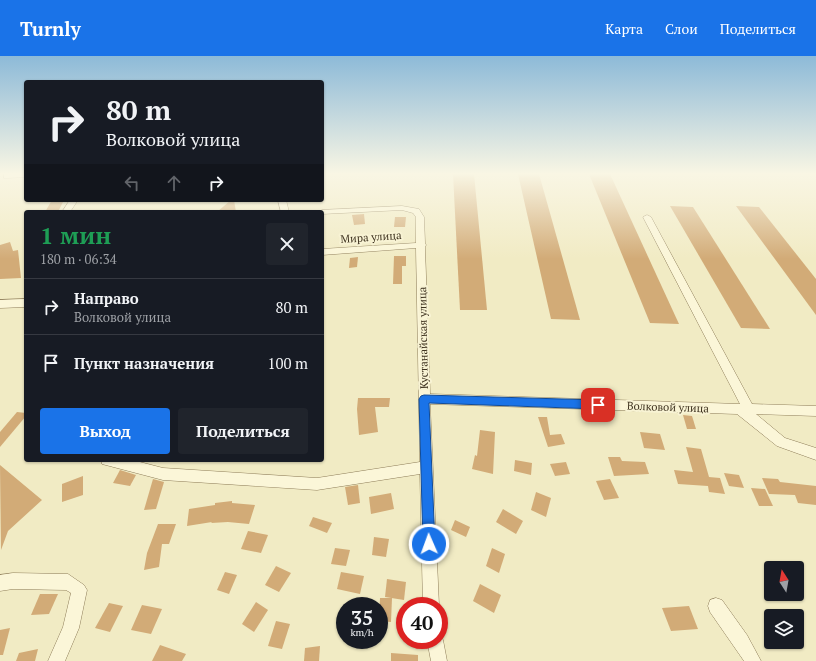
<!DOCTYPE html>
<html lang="ru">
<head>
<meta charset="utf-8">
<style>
	:root { --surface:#171b24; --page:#20242c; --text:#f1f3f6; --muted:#9ea1a6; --line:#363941; --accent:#1a73e8 }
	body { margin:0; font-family:"PT Serif",serif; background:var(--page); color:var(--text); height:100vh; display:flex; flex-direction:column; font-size:15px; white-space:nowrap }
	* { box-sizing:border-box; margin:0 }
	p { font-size:13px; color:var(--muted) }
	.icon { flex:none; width:22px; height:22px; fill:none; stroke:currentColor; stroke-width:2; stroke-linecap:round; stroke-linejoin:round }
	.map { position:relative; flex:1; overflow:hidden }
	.side { position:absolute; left:24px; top:154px; width:300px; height:252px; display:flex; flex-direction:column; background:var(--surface); border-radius:4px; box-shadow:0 1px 3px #0004 }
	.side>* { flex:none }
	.banner { position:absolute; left:24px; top:24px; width:300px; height:122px; border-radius:4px; box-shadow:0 1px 3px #0004; background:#171b24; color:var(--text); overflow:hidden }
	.needle { width:26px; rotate:349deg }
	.buttons { position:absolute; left:764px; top:505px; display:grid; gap:8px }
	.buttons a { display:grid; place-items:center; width:40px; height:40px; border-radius:4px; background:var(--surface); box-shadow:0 1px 3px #0004; font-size:20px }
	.speed { position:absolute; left:336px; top:541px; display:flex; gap:8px; font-size:20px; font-weight:700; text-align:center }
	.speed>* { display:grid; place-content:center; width:52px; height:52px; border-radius:50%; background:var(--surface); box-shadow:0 1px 3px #0004; line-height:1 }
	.speed small { font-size:10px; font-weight:400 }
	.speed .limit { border:6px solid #d22; background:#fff; color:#111 }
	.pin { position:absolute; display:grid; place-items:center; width:34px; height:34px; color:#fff; margin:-17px; border-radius:8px; box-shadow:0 2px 6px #0006 }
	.me { position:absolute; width:44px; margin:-22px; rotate:358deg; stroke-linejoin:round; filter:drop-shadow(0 0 3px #0008) }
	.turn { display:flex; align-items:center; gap:14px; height:84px; padding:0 16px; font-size:18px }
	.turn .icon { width:52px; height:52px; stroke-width:2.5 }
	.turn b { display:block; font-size:28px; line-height:34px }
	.lanes { display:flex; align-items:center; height:38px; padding:0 16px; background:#0003; justify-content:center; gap:20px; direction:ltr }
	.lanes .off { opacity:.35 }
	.round { display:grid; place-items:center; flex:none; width:42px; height:42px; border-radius:4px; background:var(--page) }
	.overview { display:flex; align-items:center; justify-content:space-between; height:68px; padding:0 16px }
	h1 { font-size:24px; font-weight:800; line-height:30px; color:#1e9e55 }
	.cta { display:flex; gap:8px; margin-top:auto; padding:8px 16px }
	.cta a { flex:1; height:46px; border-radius:4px; background:var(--accent); color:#fff; font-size:16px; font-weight:800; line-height:46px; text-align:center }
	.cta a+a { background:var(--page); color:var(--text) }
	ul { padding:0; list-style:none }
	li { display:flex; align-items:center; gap:12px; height:56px; padding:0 16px; border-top:1px solid var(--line) }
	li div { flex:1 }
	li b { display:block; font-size:15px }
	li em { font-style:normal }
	header { display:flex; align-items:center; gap:24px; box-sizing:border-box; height:56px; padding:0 20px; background:var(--accent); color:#fff }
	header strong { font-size:19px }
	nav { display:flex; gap:22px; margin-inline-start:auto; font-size:14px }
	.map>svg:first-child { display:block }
	.building { fill:#d2ab77 }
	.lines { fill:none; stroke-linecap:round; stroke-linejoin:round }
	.minor-casing { stroke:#8e7d59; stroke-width:1 }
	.minor { fill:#fbf6d8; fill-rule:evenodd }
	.route { fill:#1a73e8; stroke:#114b97 }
	.labels { text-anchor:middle; stroke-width:4; stroke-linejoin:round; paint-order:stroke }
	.street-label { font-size:11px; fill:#3d311e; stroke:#f8f3d4 }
</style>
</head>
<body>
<header>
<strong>Turnly</strong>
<nav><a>Карта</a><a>Слои</a><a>Поделиться</a></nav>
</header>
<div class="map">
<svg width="816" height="605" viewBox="0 0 816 605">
	<rect width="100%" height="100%" fill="#f1ebc4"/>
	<g class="building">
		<path d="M 453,118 L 474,118 L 487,254 L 460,254 Z"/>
		<path d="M 518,118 L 539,118 L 580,264 L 551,263 Z"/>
		<path d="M 589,118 L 610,118 L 679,268 L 650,267 Z"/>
		<path d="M 52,144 L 64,144 L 58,156 L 45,156 Z"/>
		<path d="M 231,144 L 234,144 L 236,156 L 217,156 Z"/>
		<path d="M 670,150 L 693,151 L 770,273 L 741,272 Z"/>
		<path d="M 736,150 L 759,151 L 816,223 L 816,259 Z"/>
		<path d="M 364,158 L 365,168 L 354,169 L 352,159 Z"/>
		<path d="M 395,161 L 406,161 L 405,171 L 394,171 Z"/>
		<path d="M 10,186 L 13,195 L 18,194 L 21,222 L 0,223 L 0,189 Z"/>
		<path d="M 394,200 L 406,200 L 406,210 L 402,210 L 402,228 L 393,228 Z"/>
		<path d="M 358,201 L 357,211 L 349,212 L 350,202 Z"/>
		<path d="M 358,342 L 390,342 L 389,351 L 375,351 L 378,376 L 359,379 L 357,353 Z"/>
		<path d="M 17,356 L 26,357 L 26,360 L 0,391 L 0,376 Z"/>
		<path d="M 683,359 L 692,360 L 696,373 L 687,373 Z"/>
		<path d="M 538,361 L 547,361 L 550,379 L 561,378 L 565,388 L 548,391 Z"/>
		<path d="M 480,374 L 495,376 L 493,418 L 472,413 L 475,399 L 477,400 Z"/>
		<path d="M 640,376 L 660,378 L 665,394 L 644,392 Z"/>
		<path d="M 686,391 L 701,393 L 709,421 L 720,422 L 725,438 L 709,436 L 708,430 L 678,428 L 674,414 L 693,416 Z"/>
		<path d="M 608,401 L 620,401 L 622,405 L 645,406 L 649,418 L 614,420 Z"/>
		<path d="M 515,404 L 532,407 L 531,419 L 514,415 Z"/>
		<path d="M 566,406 L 570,418 L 555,420 L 550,408 Z"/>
		<path d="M 0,409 L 42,444 L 8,475 L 1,494 Z"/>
		<path d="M 120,414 L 136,419 L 130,430 L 113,427 Z"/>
		<path d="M 724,417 L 739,419 L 744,432 L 729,430 Z"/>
		<path d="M 83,420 L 83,439 L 62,446 L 62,428 Z"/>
		<path d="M 762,422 L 778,423 L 780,426 L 816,430 L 816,449 L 798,447 L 795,439 L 769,438 Z"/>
		<path d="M 153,423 L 164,426 L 156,453 L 144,454 Z"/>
		<path d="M 610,423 L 619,442 L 604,444 L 596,425 Z"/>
		<path d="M 358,429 L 360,447 L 348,449 L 345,431 Z"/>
		<path d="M 751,432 L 765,433 L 773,450 L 759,450 Z"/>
		<path d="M 536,436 L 551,442 L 546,461 L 531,454 Z"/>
		<path d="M 391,437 L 394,453 L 371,458 L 369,441 Z"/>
		<path d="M 232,445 L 232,447 L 255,449 L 249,468 L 228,466 L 211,467 L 212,466 L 187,470 L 189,453 L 215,449 L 215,447 Z"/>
		<path d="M 503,453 L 523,465 L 516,478 L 496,466 Z"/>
		<path d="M 313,461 L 332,467 L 327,477 L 309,470 Z"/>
		<path d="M 455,464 L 470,471 L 466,481 L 451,474 Z"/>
		<path d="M 158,468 L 176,468 L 169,488 L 162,488 L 159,511 L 144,514 L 147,497 Z"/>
		<path d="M 248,475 L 268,479 L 261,497 L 241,493 Z"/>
		<path d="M 374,481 L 389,483 L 386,501 L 372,499 Z"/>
		<path d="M 335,492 L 350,494 L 346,510 L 331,508 Z"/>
		<path d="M 492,492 L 505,498 L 499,517 L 486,510 Z"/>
		<path d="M 276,510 L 291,517 L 279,536 L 265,529 Z"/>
		<path d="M 225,516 L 237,519 L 229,538 L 217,534 Z"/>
		<path d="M 341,516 L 364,520 L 360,538 L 337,533 Z"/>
		<path d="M 387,523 L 406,526 L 404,544 L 385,541 Z"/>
		<path d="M 480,528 L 501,539 L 494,557 L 473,545 Z"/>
		<path d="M 40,538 L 58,538 L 49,558 L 31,559 Z"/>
		<path d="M 380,542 L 392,542 L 391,566 L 379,565 Z"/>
		<path d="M 256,546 L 268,554 L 254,576 L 242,568 Z"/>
		<path d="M 109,547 L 123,550 L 110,576 L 95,572 Z"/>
		<path d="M 142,549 L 162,553 L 151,578 L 131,574 Z"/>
		<path d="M 689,550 L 698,573 L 671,575 L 662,552 Z"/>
		<path d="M 276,565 L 290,568 L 282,593 L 268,590 Z"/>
		<path d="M 10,572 L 3,599 L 0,599 L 0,574 Z"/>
		<path d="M 160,589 L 186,598 L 182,605 L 152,605 Z"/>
		<path d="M 320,590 L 319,605 L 304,605 L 305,592 Z"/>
		<path d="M 38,593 L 35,605 L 16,605 L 19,597 Z"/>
		<path d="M 391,597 L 418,599 L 418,605 L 391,605 Z"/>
	</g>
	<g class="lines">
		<g class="minor-casing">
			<g id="minor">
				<path d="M 4,118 L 26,118 L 26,121 L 7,122 L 4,122 Z"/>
				<path d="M 70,144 L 78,144 L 70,156 L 62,156 Z"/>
				<path d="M 278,144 L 286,144 L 289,156 L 281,156 Z"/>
				<path d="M 402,150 L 419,153 L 424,161 L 425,187 L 426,189 L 425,191 L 430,338 L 740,348 L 643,161 L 647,159 L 651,161 L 752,348 L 816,350 L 816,360 L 756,358 L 785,382 L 816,392 L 816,404 L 777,390 L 737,358 L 430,348 L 439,550 L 423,550 L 420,418 L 317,434 L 163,424 L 102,408 L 101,404 L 132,404 L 163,412 L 317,422 L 420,406 L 416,192 L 322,199 L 322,193 L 416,187 L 416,161 L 413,157 L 402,154 L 322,158 L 322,156 L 318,156 L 322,154 Z"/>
				<path d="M 26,243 L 26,251 L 0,252 L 0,244 Z"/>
				<path d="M 13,517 L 68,518 L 84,529 L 87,534 L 79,572 L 65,605 L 48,605 L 63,571 L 71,537 L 66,534 L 13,533 L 0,535 L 0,519 Z"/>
				<path d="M 716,542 L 722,544 L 747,579 L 761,605 L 744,605 L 710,556 L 708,550 L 710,544 Z"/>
				<path d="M 439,577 L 443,584 L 447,605 L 431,605 L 427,584 L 439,584 Z"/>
			</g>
		</g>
		<use href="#minor" class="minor"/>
	</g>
	<linearGradient id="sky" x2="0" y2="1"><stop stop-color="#8dbad8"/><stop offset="0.58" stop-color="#f9f6e4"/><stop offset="1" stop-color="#f9f6e4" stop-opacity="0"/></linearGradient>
	<rect width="816" height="203" fill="url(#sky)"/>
	<path class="route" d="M 424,339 L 598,344 L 601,346 L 602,349 L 601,352 L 598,353 L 429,347 L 435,488 L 433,493 L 429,494 L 425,493 L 423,488 L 419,343 L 421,340 Z"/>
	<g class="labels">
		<g class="street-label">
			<text transform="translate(371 181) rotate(-4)" y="4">Мира улица</text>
			<text transform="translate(423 282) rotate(-91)" y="4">Кустанайская улица</text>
			<text transform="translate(668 351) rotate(2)" y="4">Волковой улица</text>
		</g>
	</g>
</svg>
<div class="buttons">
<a><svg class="needle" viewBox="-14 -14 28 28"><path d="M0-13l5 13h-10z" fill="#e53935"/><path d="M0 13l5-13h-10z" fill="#9ea1a6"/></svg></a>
<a><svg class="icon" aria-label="layers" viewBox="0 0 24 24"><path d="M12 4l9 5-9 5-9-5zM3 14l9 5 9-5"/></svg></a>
</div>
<div class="speed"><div>35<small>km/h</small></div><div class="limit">40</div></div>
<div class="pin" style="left:598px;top:349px;background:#d93025"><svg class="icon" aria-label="arrive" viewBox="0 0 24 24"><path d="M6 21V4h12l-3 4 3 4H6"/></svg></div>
<svg class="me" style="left:429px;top:488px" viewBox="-20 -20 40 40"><circle r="17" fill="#1a73e8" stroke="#fff" stroke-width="3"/><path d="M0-11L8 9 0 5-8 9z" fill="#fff"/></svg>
<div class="banner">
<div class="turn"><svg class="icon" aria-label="right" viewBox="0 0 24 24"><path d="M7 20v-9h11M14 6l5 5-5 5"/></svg><div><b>80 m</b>Волковой улица</div></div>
<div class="lanes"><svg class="icon off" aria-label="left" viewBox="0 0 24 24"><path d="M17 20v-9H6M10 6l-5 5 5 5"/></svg><svg class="icon off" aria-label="ahead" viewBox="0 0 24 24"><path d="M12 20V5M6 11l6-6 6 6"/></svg><svg class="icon" aria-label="right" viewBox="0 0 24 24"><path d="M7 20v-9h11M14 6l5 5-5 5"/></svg></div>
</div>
<section class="side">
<div class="overview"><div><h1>1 мин</h1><p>180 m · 06:34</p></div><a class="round"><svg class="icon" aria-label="close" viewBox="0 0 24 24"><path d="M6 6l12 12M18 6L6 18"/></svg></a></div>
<ul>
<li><svg class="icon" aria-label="right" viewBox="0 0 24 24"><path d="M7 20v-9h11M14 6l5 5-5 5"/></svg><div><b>Направо</b><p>Волковой улица</p></div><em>80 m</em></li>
<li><svg class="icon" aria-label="arrive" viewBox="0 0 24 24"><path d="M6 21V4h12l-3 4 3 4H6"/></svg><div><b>Пункт назначения</b></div><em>100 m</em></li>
</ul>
<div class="cta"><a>Выход</a><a>Поделиться</a></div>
</section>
</div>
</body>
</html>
